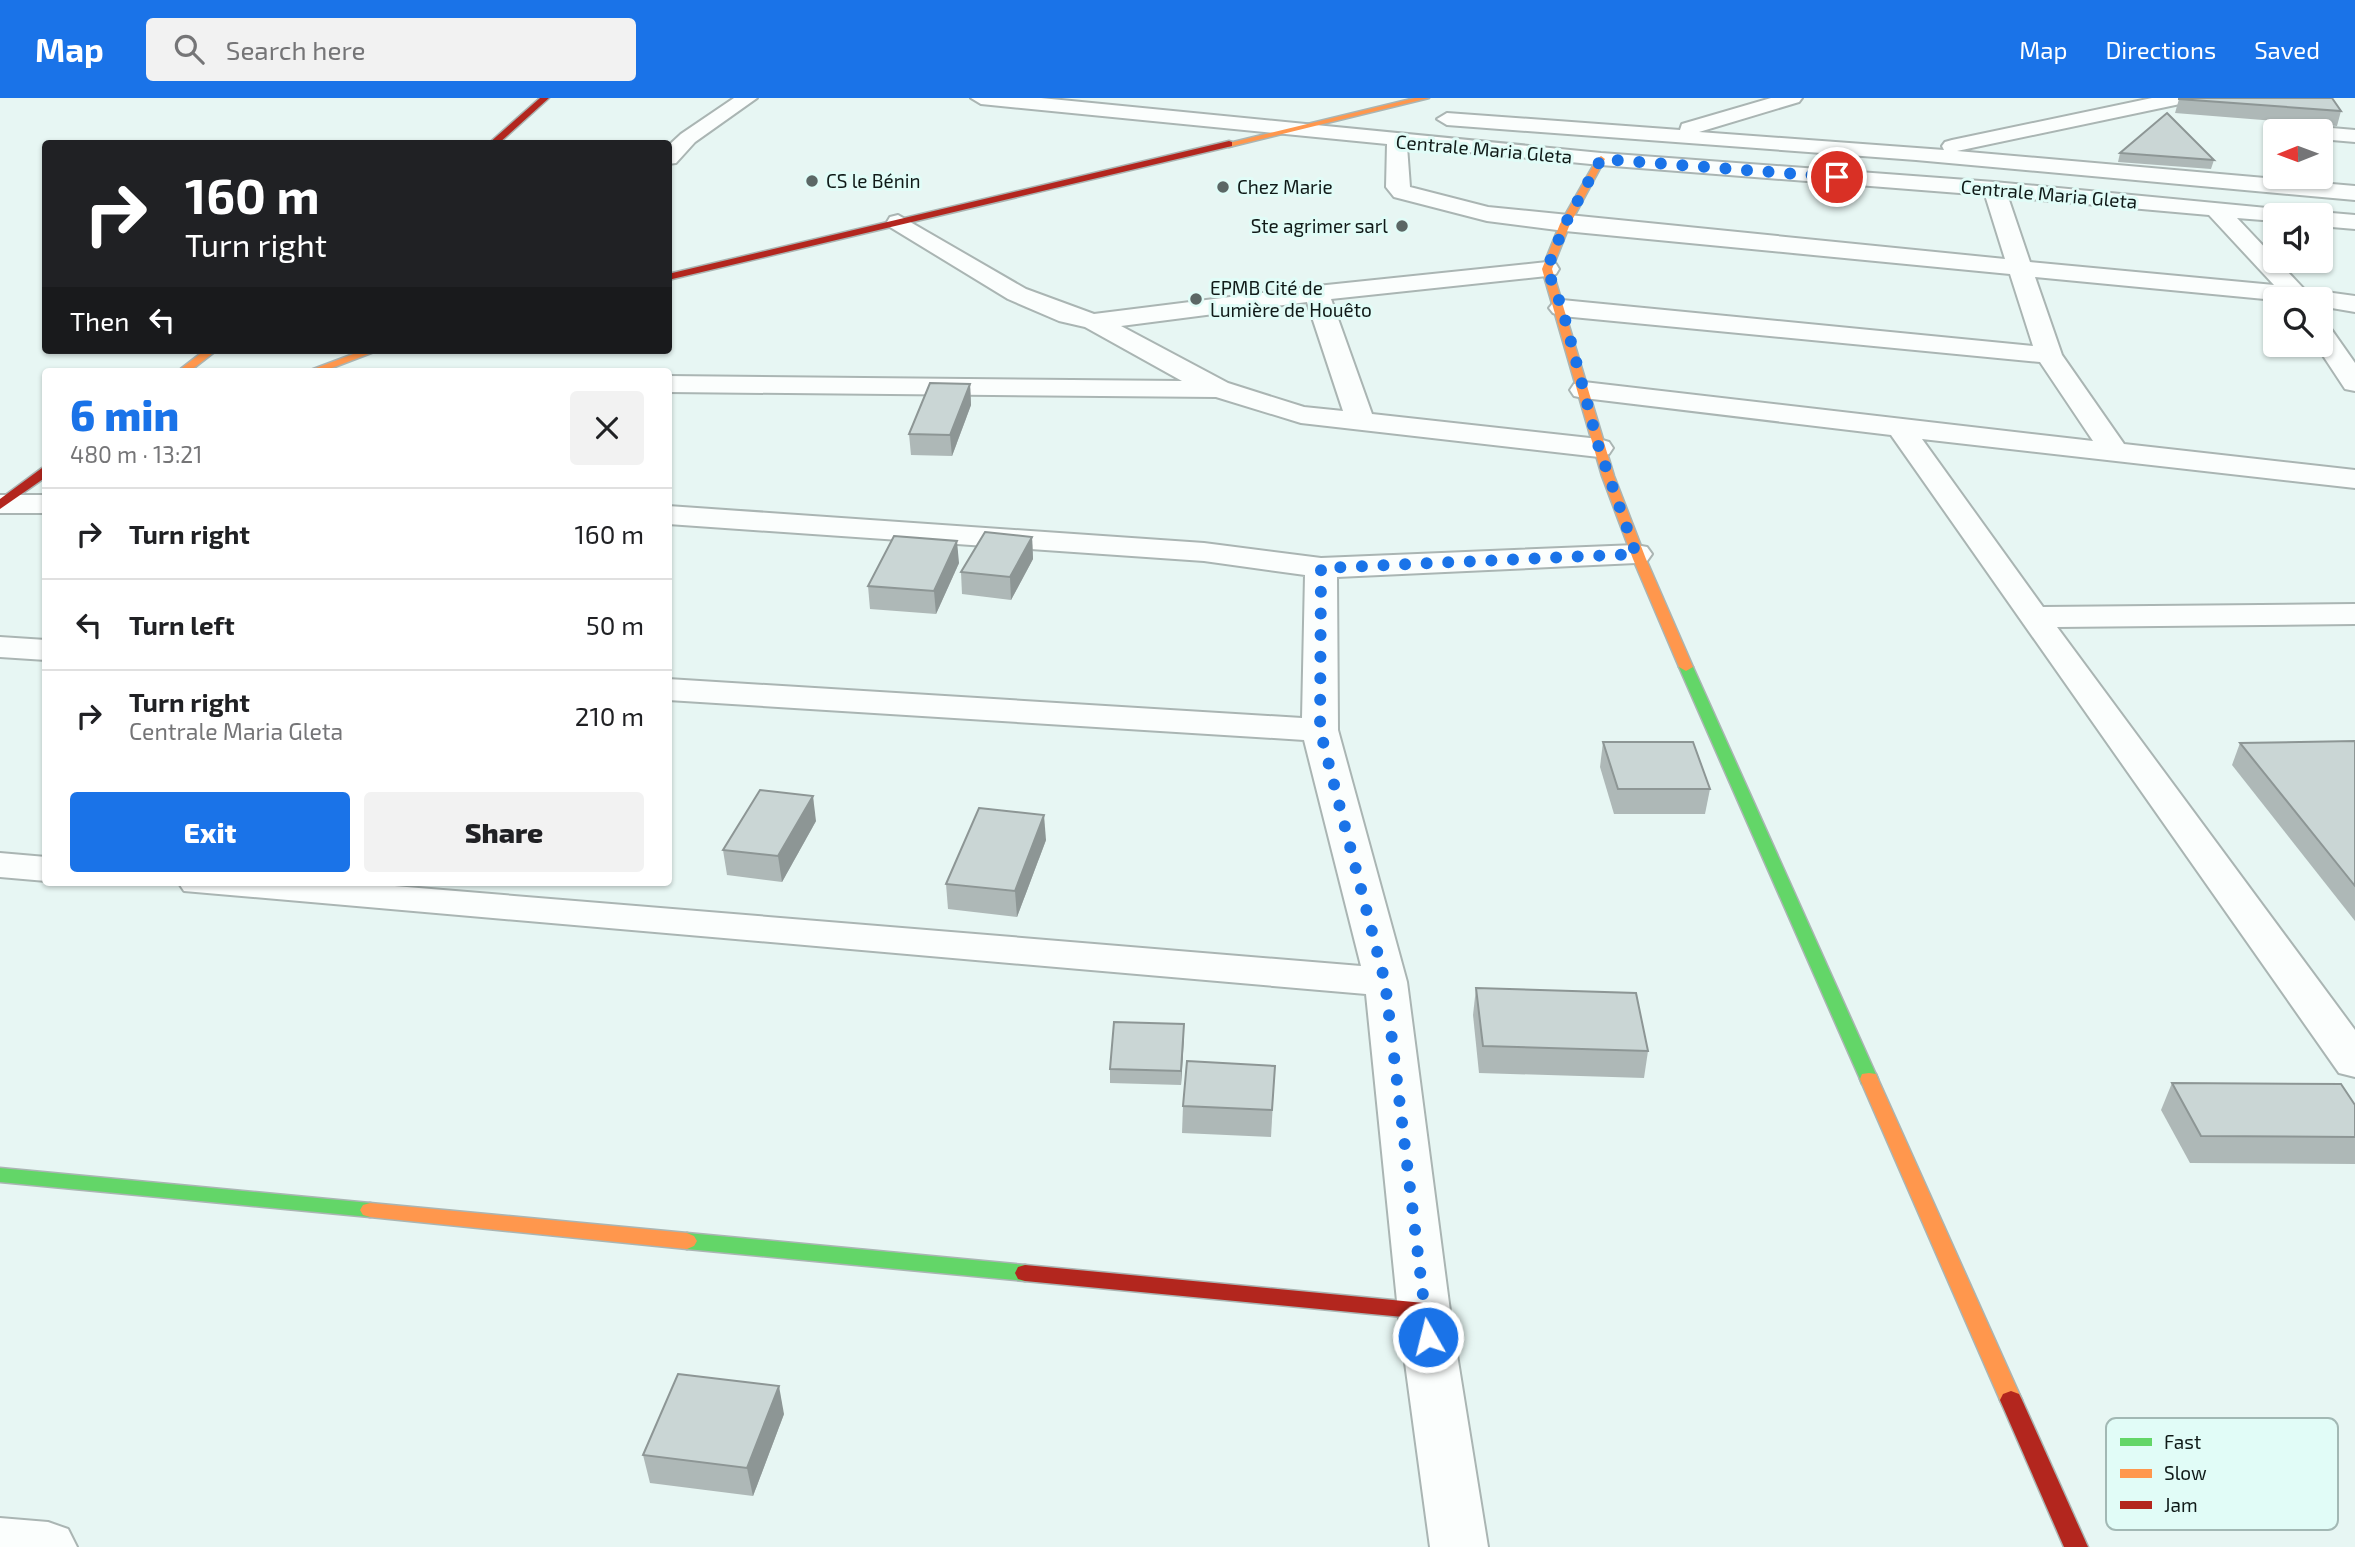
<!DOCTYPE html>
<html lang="en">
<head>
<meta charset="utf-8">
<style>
	:root { --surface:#fff; --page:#f2f2f2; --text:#202124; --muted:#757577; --line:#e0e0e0; --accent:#1a73e8 }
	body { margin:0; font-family:"Exo 2",sans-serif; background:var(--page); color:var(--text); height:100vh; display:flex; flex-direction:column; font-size:26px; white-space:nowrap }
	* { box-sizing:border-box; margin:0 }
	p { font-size:23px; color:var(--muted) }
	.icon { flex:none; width:38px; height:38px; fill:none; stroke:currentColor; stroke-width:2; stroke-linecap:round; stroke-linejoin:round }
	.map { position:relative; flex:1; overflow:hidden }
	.drawer { position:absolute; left:42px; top:270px; width:630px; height:518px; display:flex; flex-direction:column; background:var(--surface); border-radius:7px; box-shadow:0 2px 5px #0004 }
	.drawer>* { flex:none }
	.guide { position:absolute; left:42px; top:42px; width:630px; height:214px; border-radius:7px; box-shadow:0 2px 5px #0004; background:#202124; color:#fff; overflow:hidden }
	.needle { width:46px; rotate:269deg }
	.tools { position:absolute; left:2263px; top:21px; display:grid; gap:14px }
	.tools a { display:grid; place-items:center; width:70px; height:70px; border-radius:7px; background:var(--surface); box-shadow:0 2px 5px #0004; font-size:35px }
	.pin { position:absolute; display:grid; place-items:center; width:60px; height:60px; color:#fff; margin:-30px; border:4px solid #fff; border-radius:50%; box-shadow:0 2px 7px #0007 }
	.me { position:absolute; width:77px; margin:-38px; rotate:352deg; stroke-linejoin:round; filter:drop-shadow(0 0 5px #0008) }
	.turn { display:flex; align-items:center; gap:24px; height:147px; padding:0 28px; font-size:32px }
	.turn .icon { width:91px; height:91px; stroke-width:2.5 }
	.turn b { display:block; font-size:49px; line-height:60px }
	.then { display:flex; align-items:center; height:66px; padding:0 28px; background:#0003; gap:14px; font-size:26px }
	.round { display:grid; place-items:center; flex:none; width:74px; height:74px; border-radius:7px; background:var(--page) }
	.headline { display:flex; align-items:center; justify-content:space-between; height:119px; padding:0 28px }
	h1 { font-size:42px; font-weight:800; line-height:52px; color:var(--accent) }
	.action { display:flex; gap:14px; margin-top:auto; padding:14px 28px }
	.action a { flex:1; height:80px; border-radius:7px; background:var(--accent); color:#fff; font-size:28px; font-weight:800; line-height:80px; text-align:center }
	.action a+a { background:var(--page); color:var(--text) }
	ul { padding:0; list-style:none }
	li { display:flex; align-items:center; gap:21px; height:91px; padding:0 28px; border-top:2px solid var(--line) }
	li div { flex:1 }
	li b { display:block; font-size:26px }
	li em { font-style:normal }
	header { display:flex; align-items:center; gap:42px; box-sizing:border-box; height:98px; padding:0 35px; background:var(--accent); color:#fff }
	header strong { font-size:33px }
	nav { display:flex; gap:38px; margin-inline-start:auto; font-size:24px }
	.search { width:490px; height:63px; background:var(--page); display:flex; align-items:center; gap:18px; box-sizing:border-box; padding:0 24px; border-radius:7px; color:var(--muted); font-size:26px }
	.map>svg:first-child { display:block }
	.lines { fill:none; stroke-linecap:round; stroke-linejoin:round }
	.street-casing { stroke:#aab5b3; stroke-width:4 }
	.fast-casing { stroke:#aab5b3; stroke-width:3 }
	.slow-casing { stroke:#aab5b3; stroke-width:3 }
	.jam-casing { stroke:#aab5b3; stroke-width:3 }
	.street { fill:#fbfefd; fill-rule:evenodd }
	.fast { fill:#63d668; fill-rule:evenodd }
	.slow { fill:#ff974d; fill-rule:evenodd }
	.jam { fill:#b3261e; fill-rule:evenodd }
	.wall { fill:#aeb8b7 }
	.shaded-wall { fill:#8d9695 }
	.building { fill:#cad6d5; stroke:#8d9695; stroke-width:2 }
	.route { stroke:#1a73e8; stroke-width:12; stroke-dasharray:0 21.6 }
	.poi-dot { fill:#5b6765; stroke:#e1fcf7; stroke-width:2.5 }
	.labels { text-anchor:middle; stroke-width:6; stroke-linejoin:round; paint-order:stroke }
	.far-street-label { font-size:19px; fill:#101a18; stroke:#e1fcf7 }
	.far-poi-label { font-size:19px; fill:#101a18; stroke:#e1fcf7; text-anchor:start }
	.key { fill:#e1fcf7; stroke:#a2b8b4; stroke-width:2 }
	.key-label { font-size:19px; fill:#101a18 }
</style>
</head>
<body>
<header>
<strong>Map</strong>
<div class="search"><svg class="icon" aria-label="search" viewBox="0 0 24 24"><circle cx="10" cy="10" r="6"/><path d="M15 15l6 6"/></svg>Search here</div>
<nav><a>Map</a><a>Directions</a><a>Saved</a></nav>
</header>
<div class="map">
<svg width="2355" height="1449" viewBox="0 0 2355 1449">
	<rect width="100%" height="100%" fill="#e7f6f3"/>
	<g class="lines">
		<g class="street-casing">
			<g id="street">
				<path d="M 734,0 L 757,0 L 695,44 L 676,65 L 668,66 L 668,48 L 681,36 Z"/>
				<path d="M 971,0 L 1041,0 L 1601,55 L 1994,84 L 2289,112 L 2292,117 L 2275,117 L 2275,123 L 2237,120 L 2304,191 L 2355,198 L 2355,214 L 2320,208 L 2320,201 L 2275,202 L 2035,179 L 2062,257 L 2124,346 L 2355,372 L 2355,390 L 1922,341 L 2043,509 L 2355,506 L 2355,526 L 2057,529 L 2355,932 L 2355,979 L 2339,975 L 1891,337 L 1584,300 L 1574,298 L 1570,292 L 1574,286 L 1584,284 L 2093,343 L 2040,264 L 1562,218 L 1553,215 L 1549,210 L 1553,205 L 1562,202 L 2033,248 L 2010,176 L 1565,133 L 1487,123 L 1394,99 L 1386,89 L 1387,46 L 981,6 ZM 1407,48 L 1601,67 L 1985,97 L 2005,161 L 1488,109 L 1410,89 ZM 2008,99 L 2209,117 L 2274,187 L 2030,164 Z"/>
				<path d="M 1771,0 L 1802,0 L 1799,4 L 1699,34 L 1944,52 L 1942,48 L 1945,44 L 1952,42 L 2152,0 L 2190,0 L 2180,6 L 1957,53 L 2355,88 L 2355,102 L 1916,62 L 1447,27 L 1437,21 L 1447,15 L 1680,32 L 1682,26 Z"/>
				<path d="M 2320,29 L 2355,32 L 2355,44 L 2320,41 L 2320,33 L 2311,33 Z"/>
				<path d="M 2320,114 L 2355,117 L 2355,131 L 2320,128 L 2320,117 L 2311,117 Z"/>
				<path d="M 898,117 L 1026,191 L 1094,216 L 1317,188 L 1547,164 L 1556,166 L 1559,171 L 1556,176 L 1547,178 L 1331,201 L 1372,316 L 1599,341 L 1609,344 L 1613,350 L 1609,356 L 1599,359 L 1301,325 L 1216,299 L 668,294 L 668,278 L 1182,283 L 1085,229 L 1059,223 L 1008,201 L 890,129 L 887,124 L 890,119 ZM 1307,204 L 1343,313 L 1304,309 L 1228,285 L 1121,228 Z"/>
				<path d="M 2320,225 L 2329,228 L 2355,265 L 2355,293 L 2345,291 L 2316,247 L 2320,247 Z"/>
				<rect x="0" y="397" width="46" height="18"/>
				<path d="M 668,408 L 1204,445 L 1321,460 L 1636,447 L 1647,449 L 1652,456 L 1647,463 L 1636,465 L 1337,479 L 1338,632 L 1407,884 L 1450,1213 L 1488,1449 L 1430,1449 L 1398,1213 L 1366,896 L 184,793 L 178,784 L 346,784 L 1361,868 L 1304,642 L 668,602 L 668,581 L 1302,620 L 1305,477 L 1204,463 L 668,426 Z"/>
				<path d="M 0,539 L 46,542 L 46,562 L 0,559 Z"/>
				<path d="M 0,755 L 46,759 L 46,783 L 0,779 Z"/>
				<path d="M 0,1420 L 48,1424 L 68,1431 L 77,1449 L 0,1449 Z"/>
			</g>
		</g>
		<g class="fast-casing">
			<g id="fast">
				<path d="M 1686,565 L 1693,569 L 1878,981 L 1876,986 L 1862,986 L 1860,981 L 1679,569 Z"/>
				<path d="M 0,1070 L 370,1105 L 377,1107 L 380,1112 L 377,1117 L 370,1119 L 0,1084 Z"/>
				<path d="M 687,1135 L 1025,1167 L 1032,1169 L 1035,1175 L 1032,1181 L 1025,1183 L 687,1151 L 680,1148 L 677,1143 L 680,1138 Z"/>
			</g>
		</g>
		<g class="slow-casing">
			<g id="slow">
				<path d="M 1415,0 L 1429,0 L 1229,49 L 1225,46 Z"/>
				<path d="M 1601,58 L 1605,61 L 1570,126 L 1552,171 L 1614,378 L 1646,461 L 1693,569 L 1686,573 L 1679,569 L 1633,461 L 1602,378 L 1542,171 L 1560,126 L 1597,61 Z"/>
				<path d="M 205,252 L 217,252 L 190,273 L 178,273 Z"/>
				<path d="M 364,252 L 379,252 L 324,273 L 308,273 Z"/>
				<path d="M 1869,975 L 1876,976 L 1878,981 L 2022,1302 L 2019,1308 L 2011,1311 L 2003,1308 L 2000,1302 L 1860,981 L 1862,976 Z"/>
				<path d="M 370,1105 L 687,1135 L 694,1138 L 697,1143 L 694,1148 L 687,1151 L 370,1119 L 363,1117 L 360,1112 L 363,1107 Z"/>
			</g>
		</g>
		<g class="jam-casing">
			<g id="jam">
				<path d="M 540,0 L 549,0 L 498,46 L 488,46 Z"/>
				<path d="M 1229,43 L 1232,44 L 1232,48 L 668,182 L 668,176 Z"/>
				<path d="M 42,370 L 46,370 L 46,379 L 0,411 L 0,401 Z"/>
				<path d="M 1025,1167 L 1424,1205 L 1431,1207 L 1434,1213 L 1431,1219 L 1424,1221 L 1025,1183 L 1018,1181 L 1015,1175 L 1018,1169 Z"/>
				<path d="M 2011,1293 L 2019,1296 L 2022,1302 L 2088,1449 L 2064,1449 L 2000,1302 L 2003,1296 Z"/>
			</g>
		</g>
		<use href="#street" class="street"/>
		<use href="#fast" class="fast"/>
		<use href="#slow" class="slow"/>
		<use href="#jam" class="jam"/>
	</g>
	<g class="wall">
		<path d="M 2179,1 L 2341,13 L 2337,28 L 2175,15 Z"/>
		<path d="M 2120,55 L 2214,62 L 2211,71 L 2118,64 Z"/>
		<path d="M 970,286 L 971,307 L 952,358 L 911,357 L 909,336 Z"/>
		<path d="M 1032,439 L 1033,461 L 1011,502 L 962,496 L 961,474 Z"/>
		<path d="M 959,465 L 936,516 L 870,511 L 868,488 Z"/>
		<path d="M 2355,643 L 2355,823 L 2232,667 L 2240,645 Z"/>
		<path d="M 1603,644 L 1710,691 L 1705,716 L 1614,716 L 1600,669 Z"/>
		<path d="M 816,723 L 782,784 L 727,777 L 723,752 Z"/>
		<path d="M 1046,742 L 1017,819 L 948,811 L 946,786 Z"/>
		<path d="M 1476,890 L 1648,953 L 1644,980 L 1479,975 L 1473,917 Z"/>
		<path d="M 1184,926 L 1181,987 L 1110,985 L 1110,971 Z"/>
		<path d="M 1275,968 L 1271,1039 L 1182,1035 L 1183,1008 Z"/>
		<path d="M 2172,985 L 2355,1007 L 2355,1066 L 2190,1065 L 2161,1012 Z"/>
		<path d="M 784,1316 L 753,1398 L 650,1385 L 643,1357 Z"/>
	</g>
	<g class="shaded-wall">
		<path d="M 970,286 L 971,307 L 952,358 L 950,337 Z"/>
		<path d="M 1032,439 L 1033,461 L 1011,502 L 1010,479 Z"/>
		<path d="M 957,443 L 959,465 L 936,516 L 934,493 Z"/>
		<path d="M 813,698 L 816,723 L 782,784 L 778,758 Z"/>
		<path d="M 1044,717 L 1046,742 L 1017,819 L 1015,793 Z"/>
		<path d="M 1184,926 L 1184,939 L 1181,987 L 1181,973 Z"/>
		<path d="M 779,1288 L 784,1316 L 753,1398 L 747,1370 Z"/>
	</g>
	<g class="building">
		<path d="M 2179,0 L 2332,0 L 2341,13 L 2179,1 Z"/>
		<path d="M 2167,15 L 2214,62 L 2120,55 Z"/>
		<path d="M 930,285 L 970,286 L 950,337 L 909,336 Z"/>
		<path d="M 985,434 L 1032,439 L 1010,479 L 961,474 Z"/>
		<path d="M 894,438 L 957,443 L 934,493 L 868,488 Z"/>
		<path d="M 2355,643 L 2355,788 L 2240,645 Z"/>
		<path d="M 1603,644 L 1693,644 L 1710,691 L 1618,691 Z"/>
		<path d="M 760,692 L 813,698 L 778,758 L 723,752 Z"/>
		<path d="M 979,710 L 1044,717 L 1015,793 L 946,786 Z"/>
		<path d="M 1476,890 L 1636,895 L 1648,953 L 1483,948 Z"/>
		<path d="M 1114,924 L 1184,926 L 1181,973 L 1110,971 Z"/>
		<path d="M 1187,963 L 1275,968 L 1272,1012 L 1183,1008 Z"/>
		<path d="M 2172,985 L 2341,986 L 2355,1007 L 2355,1039 L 2201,1038 Z"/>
		<path d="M 678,1276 L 779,1288 L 747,1370 L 643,1357 Z"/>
	</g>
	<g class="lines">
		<path class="route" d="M 1428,1239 L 1385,884 L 1320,632 L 1321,470 L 1636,456 L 1599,350 L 1562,210 L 1547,171 L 1565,126 L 1601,61 L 1837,79"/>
	</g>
	<g class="poi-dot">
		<circle cx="812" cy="83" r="7"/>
		<circle cx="1223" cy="89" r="7"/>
		<circle cx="1402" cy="128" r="7"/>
		<circle cx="1196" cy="201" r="7"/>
	</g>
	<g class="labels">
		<g class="far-street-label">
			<text transform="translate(1484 51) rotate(5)" y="7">Centrale Maria Gleta</text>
			<text transform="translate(2049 96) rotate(5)" y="7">Centrale Maria Gleta</text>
		</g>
		<g class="far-poi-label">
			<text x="826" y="90">CS le Bénin</text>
			<text x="1237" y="96">Chez Marie</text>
			<text x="1388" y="135" text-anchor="end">Ste agrimer sarl</text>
			<text x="1210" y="197">EPMB Cité de<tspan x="1210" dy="22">Lumière de Houêto</tspan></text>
		</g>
	</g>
	<rect x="2106" y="1320" width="232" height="112" rx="10" class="key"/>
	<rect x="2120" y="1340" width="32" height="8" fill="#63d668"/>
	<rect x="2120" y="1371" width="32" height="9" fill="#ff974d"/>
	<rect x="2120" y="1403" width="32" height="8" fill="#b3261e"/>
	<g class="key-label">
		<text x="2164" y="1351">Fast</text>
		<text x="2164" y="1382">Slow</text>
		<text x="2164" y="1414">Jam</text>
	</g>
</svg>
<div class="tools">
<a><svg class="needle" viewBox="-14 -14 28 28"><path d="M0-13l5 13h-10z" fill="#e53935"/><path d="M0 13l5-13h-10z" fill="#757577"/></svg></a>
<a><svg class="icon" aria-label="sound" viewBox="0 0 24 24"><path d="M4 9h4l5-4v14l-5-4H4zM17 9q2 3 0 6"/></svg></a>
<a><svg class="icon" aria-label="search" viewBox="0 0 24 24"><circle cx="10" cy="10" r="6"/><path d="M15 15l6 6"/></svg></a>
</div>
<div class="pin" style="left:1837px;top:79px;background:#d93025"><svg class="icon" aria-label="arrive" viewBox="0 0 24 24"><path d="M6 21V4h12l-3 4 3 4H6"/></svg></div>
<svg class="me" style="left:1428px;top:1239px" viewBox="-20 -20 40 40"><circle r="17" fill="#1a73e8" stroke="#fff" stroke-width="3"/><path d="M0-11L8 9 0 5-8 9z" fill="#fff"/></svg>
<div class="guide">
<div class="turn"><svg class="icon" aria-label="right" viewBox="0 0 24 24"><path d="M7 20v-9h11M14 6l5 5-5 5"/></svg><div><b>160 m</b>Turn right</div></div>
<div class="then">Then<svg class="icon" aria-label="left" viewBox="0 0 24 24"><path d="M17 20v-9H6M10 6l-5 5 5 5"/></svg></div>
</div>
<section class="drawer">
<div class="headline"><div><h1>6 min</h1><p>480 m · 13:21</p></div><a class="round"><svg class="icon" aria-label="close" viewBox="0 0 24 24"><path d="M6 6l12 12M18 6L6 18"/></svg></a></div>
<ul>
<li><svg class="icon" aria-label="right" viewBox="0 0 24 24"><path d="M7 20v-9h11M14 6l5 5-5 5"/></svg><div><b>Turn right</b></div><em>160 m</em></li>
<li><svg class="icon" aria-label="left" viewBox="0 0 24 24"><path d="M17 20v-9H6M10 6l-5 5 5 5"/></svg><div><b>Turn left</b></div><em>50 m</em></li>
<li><svg class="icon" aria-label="right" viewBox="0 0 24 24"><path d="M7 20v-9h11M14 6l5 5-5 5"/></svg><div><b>Turn right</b><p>Centrale Maria Gleta</p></div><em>210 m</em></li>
</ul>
<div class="action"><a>Exit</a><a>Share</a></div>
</section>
</div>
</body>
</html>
